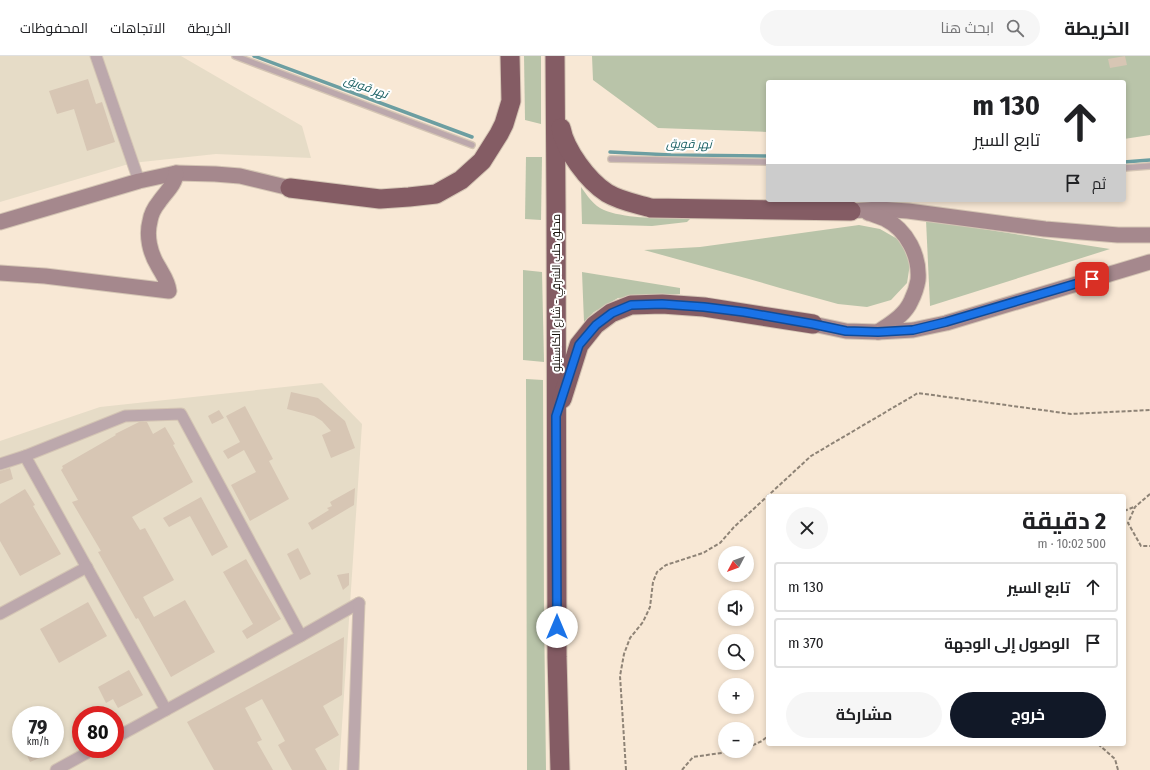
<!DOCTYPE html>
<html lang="ar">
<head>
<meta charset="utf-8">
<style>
	:root { --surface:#fff; --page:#f6f6f6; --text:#202124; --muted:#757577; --line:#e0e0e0; --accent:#111827 }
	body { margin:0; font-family:"Fira Sans Condensed",Cairo,sans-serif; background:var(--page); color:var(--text); direction:rtl; height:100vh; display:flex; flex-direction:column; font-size:15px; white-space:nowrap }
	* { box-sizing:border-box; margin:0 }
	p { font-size:13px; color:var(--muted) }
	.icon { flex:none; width:22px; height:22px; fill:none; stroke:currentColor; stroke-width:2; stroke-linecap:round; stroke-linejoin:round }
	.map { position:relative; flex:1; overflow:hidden; direction:ltr }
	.side { position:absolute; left:766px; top:438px; width:360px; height:252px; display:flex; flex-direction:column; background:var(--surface); border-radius:4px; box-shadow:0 2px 6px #0003; direction:rtl }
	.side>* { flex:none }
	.hud { position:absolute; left:766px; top:24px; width:360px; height:122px; border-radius:4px; box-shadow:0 2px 6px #0003; direction:rtl; background:#fff; color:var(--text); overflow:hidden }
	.needle { width:26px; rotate:229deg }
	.controls { position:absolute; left:718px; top:490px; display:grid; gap:8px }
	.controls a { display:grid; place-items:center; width:36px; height:36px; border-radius:50%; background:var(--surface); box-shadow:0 2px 6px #0003; font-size:20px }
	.speed { position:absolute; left:12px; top:650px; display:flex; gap:8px; font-size:20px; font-weight:700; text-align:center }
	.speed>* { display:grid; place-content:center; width:52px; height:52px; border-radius:50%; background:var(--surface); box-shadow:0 2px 6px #0003; line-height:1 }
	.speed small { font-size:10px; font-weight:400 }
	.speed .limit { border:6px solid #d22; background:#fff; color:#111 }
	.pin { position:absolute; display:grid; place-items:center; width:34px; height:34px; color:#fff; margin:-17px; border-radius:8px; box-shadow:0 2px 6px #0006 }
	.me { position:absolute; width:44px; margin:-22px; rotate:0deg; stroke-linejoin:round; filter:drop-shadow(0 0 3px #0008) }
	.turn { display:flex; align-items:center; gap:14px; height:84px; padding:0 20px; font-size:18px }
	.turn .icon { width:52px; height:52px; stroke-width:2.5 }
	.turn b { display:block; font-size:28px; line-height:34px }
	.then { display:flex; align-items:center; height:38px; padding:0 20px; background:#0003; gap:8px; font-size:15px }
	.round { display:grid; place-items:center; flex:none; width:42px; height:42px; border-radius:21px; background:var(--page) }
	.overview { display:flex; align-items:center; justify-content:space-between; height:68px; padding:0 20px }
	h1 { font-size:24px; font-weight:700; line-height:30px }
	.button { display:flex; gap:8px; margin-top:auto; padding:8px 20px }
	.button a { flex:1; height:46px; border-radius:24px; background:var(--accent); color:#fff; font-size:16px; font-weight:700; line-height:46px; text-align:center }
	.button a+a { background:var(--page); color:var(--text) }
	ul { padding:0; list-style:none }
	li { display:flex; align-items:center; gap:12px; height:50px; margin:0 8px 6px; padding:0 12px; border:2px solid var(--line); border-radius:4px }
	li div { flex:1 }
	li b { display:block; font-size:15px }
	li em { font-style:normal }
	header { display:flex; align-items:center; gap:24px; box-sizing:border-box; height:56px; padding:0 20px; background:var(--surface); border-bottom:1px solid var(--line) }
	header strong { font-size:19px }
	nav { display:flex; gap:22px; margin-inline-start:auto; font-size:14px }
	.search { width:280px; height:36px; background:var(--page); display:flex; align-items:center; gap:10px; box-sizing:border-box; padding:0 14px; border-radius:22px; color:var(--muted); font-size:15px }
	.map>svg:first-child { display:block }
	.industrial { fill:#e6dcc7; fill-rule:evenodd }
	.green { fill:#b9c4a9 }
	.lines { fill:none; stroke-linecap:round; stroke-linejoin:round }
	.stream { stroke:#6c9ea1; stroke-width:3.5 }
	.building { fill:#d7c6b4 }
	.lane-casing { stroke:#d4c5b4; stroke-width:8 }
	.street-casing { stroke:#d4c5b4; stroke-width:13 }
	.secondary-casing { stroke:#d4c5b4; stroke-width:17 }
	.highway-casing { stroke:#d4c5b4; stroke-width:21 }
	.path { stroke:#8e8376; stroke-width:2; stroke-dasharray:4 2; stroke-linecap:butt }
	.lane { stroke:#bca8ac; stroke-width:5.5 }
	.street { stroke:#bca8ac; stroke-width:11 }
	.secondary { stroke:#a5888d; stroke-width:15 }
	.highway { stroke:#845c64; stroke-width:19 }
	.route-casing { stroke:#114b97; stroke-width:10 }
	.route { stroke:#1a73e8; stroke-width:7 }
	.labels { text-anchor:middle; stroke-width:4; stroke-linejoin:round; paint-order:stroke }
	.street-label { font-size:11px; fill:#151009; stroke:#fff }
	.water-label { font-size:12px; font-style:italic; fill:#1a6064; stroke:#fff }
</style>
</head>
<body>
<header>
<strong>الخريطة</strong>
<div class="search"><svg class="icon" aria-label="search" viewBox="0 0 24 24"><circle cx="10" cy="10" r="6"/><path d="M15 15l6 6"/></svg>ابحث هنا</div>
<nav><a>الخريطة</a><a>الاتجاهات</a><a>المحفوظات</a></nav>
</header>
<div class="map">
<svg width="1150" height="714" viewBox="0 0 1150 714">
	<rect width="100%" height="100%" fill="#f8e8d5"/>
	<g class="industrial">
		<path d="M 0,0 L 181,0 L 302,70 L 311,102 L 216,98 L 132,107 L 0,146 Z"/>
		<path d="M 322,327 L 362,368 L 339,714 L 0,714 L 0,385 L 100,351 ZM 21,659 L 55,659 L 55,693 L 21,693 ZM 81,659 L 115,659 L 115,693 L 81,693 Z"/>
	</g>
	<g class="green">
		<path d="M 524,0 L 541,0 L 541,68 L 525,64 Z"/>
		<path d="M 592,0 L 1150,0 L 1150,79 L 1124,83 L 1124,26 L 768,26 L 768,76 L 658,72 L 593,24 Z"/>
		<path d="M 526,101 L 542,101 L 541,164 L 525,163 Z"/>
		<path d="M 581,131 C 586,138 590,144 597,150 C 616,164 666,162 691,162 L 687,166 L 652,170 L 582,168 Z"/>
		<path d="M 926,164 L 1110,193 L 930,250 Z"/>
		<path d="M 859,169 L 880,173 L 901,185 L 910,208 L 907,227 L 891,244 L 867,251 L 838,248 L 780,232 L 749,223 L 644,194 L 700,191 Z"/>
		<path d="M 523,214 L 542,216 L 544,306 L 523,304 Z"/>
		<path d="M 582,216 L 680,232 L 680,238 L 618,242 L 594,256 L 584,266 Z"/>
		<path d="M 526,323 L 543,324 L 544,554 L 546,714 L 527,714 Z"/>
	</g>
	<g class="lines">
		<g class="stream">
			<path d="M 254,0 L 472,81"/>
			<path d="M 610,96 L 671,99 L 768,100"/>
			<path d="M 1124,106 L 1150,104"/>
		</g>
	</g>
	<g class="building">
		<path d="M 1125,0 L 1127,9 L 1110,12 L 1108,3 Z"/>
		<path d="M 88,23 L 96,48 L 102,46 L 115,86 L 87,95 L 74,53 L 57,58 L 49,35 Z"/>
		<path d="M 291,336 L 318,342 L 345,365 L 355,392 L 331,402 L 322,379 L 331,375 L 322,365 L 314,360 L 287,353 Z"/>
		<path d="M 245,350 L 273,403 L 269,405 L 289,443 L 250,465 L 231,429 L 256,416 L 244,394 L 228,403 L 223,395 L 240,386 L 226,360 Z"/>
		<path d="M 219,354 L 224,362 L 212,368 L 208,360 Z"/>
		<path d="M 139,366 L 147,366 L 153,378 L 165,371 L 175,388 L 173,389 L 193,426 L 132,461 L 140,474 L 145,472 L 174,524 L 143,541 L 154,561 L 185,544 L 215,596 L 171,621 L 138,562 L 136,563 L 98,496 L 101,495 L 72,446 L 78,444 L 61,414 L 63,412 L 62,410 L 116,379 L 115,378 Z"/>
		<path d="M 10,412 L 13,423 L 0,428 L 0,415 Z"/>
		<path d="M 355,432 L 354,449 L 312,474 L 308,467 L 329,454 L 327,452 L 332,450 L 330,446 Z"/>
		<path d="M 25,433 L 35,449 L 33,450 L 61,498 L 20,520 L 0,485 L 0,448 Z"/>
		<path d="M 201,441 L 228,491 L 212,500 L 190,460 L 169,471 L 163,462 Z"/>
		<path d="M 298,492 L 311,518 L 300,524 L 287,498 Z"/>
		<path d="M 246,503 L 281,563 L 247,583 L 242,575 L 253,568 L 223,516 Z"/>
		<path d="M 349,517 L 349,529 L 343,534 L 337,519 Z"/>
		<path d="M 88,546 L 107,580 L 59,607 L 40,573 Z"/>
		<path d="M 344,581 L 342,639 L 323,650 L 339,679 L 315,693 L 327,714 L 292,714 L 278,689 L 285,685 L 262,643 L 245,652 L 262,684 L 257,686 L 273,714 L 214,714 L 187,666 Z"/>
		<path d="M 129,614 L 143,639 L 118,652 L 113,643 L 106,647 L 98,631 Z"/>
		<path d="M 24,693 L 38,693 L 42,701 L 30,706 Z"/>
	</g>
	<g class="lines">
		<g class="lane-casing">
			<g id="lane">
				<path d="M 235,0 L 472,89"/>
				<path d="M 611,103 L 768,106"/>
				<path d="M 1124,112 L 1150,110"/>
			</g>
		</g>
		<g class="street-casing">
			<g id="street">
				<path d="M 96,0 L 139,125"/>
				<path d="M 25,400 L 166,654"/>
				<path d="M 0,408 L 25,400 L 125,360 L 181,358 L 301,580"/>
				<path d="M 0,558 L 87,511"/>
				<path d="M 115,682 L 301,580 L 359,547"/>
				<path d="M 56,714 L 94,693"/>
				<path d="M 353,714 L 359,547"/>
			</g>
		</g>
		<g class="secondary-casing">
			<g id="secondary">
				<path d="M 851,155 L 879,153 L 908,155 L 1045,173 L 1118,179 L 1150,179"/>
				<path d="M 868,157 C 874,158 879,161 885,163 C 907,174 920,200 918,224 C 917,230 914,239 911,245 C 905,259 891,267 878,276"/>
				<path d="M 0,166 L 139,125 L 176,117 L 215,118 L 240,120 L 290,132"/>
				<path d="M 0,217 L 45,220 L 169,235 C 168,225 163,219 158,210 C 150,197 146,180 150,165 C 151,158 155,151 159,146 C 165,137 176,128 176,117"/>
				<path d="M 813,268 L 846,275 L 878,276 L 913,274 L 946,267 L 1150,206"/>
			</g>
		</g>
		<g class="highway-casing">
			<g id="highway">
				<path d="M 555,0 L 556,150 L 557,601 L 560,714"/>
				<path d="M 561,72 C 565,94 588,125 607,137 C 620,145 637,148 651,152 L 851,155"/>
				<path d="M 290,132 L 380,143 L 409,141 L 436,138 L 461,124 L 482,105 L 499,78 L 504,68 L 511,45 L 510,0"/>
				<path d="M 562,343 L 579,289 L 595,269 L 611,257 L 631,249 L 662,248 L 704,251 L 813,268"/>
			</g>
		</g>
		<g class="path">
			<path d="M 1150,438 L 1135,451 L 1128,467 L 1141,490 L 1150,490"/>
			<path d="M 1124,455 L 1134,451"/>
			<path d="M 1098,688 L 1115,703 L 1118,714"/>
			<path d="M 747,692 L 762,685 L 768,680"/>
			<path d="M 626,714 L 620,620 L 624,598 L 630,582 L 643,566 L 650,551 L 653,526 L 657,516 L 666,509 L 703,497 L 720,487 L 734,471 L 811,400 L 918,337 L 1071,358 L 1150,354"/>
			<path d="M 682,714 L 693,701 L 735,695"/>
		</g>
		<use href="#lane" class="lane"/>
		<use href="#street" class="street"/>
		<use href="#secondary" class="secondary"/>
		<use href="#highway" class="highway"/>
	</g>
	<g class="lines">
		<g class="route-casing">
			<path id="route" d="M 557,571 L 556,360 L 579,289 L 596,269 L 612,257 L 631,249 L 662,248 L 704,251 L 744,256 L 813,268 L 846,275 L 878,276 L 913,274 L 946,266 L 1092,223"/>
		</g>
		<use href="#route" class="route"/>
	</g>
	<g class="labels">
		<g class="street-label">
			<text transform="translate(556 237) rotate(-90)" y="4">محلق حلب الشرقي - شارع الكاستيلو</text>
		</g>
		<g class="water-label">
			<text transform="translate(366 31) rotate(20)" y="4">نهر قويق</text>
			<text transform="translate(689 88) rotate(1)" y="4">نهر قويق</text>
		</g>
	</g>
</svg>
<div class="controls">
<a><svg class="needle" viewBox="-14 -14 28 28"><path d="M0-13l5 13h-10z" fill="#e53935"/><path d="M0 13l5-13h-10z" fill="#757577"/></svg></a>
<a><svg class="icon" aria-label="sound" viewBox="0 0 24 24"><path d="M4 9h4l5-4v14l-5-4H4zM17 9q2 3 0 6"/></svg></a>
<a><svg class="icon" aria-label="search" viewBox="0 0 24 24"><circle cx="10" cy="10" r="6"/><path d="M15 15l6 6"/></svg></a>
<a>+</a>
<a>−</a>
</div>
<div class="speed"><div>79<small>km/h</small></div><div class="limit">80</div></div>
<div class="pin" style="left:1092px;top:223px;background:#d93025"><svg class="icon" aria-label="arrive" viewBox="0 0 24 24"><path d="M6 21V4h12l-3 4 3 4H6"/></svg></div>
<svg class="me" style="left:557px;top:571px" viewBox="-20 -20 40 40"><circle r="19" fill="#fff"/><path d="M0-13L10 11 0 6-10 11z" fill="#1a73e8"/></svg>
<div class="hud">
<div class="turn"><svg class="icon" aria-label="ahead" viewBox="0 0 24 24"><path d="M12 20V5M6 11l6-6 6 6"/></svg><div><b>130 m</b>تابع السير</div></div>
<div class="then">ثم<svg class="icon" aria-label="arrive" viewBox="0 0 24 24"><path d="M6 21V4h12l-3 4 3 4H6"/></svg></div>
</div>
<section class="side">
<div class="overview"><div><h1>2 دقيقة</h1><p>500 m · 10:02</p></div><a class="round"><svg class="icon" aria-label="close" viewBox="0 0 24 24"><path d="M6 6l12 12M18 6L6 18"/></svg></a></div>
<ul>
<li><svg class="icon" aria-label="ahead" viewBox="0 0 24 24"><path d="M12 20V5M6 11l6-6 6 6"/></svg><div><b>تابع السير</b></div><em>130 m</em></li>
<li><svg class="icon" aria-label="arrive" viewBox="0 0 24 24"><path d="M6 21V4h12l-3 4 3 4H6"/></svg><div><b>الوصول إلى الوجهة</b></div><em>370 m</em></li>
</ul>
<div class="button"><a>خروج</a><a>مشاركة</a></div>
</section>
</div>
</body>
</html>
